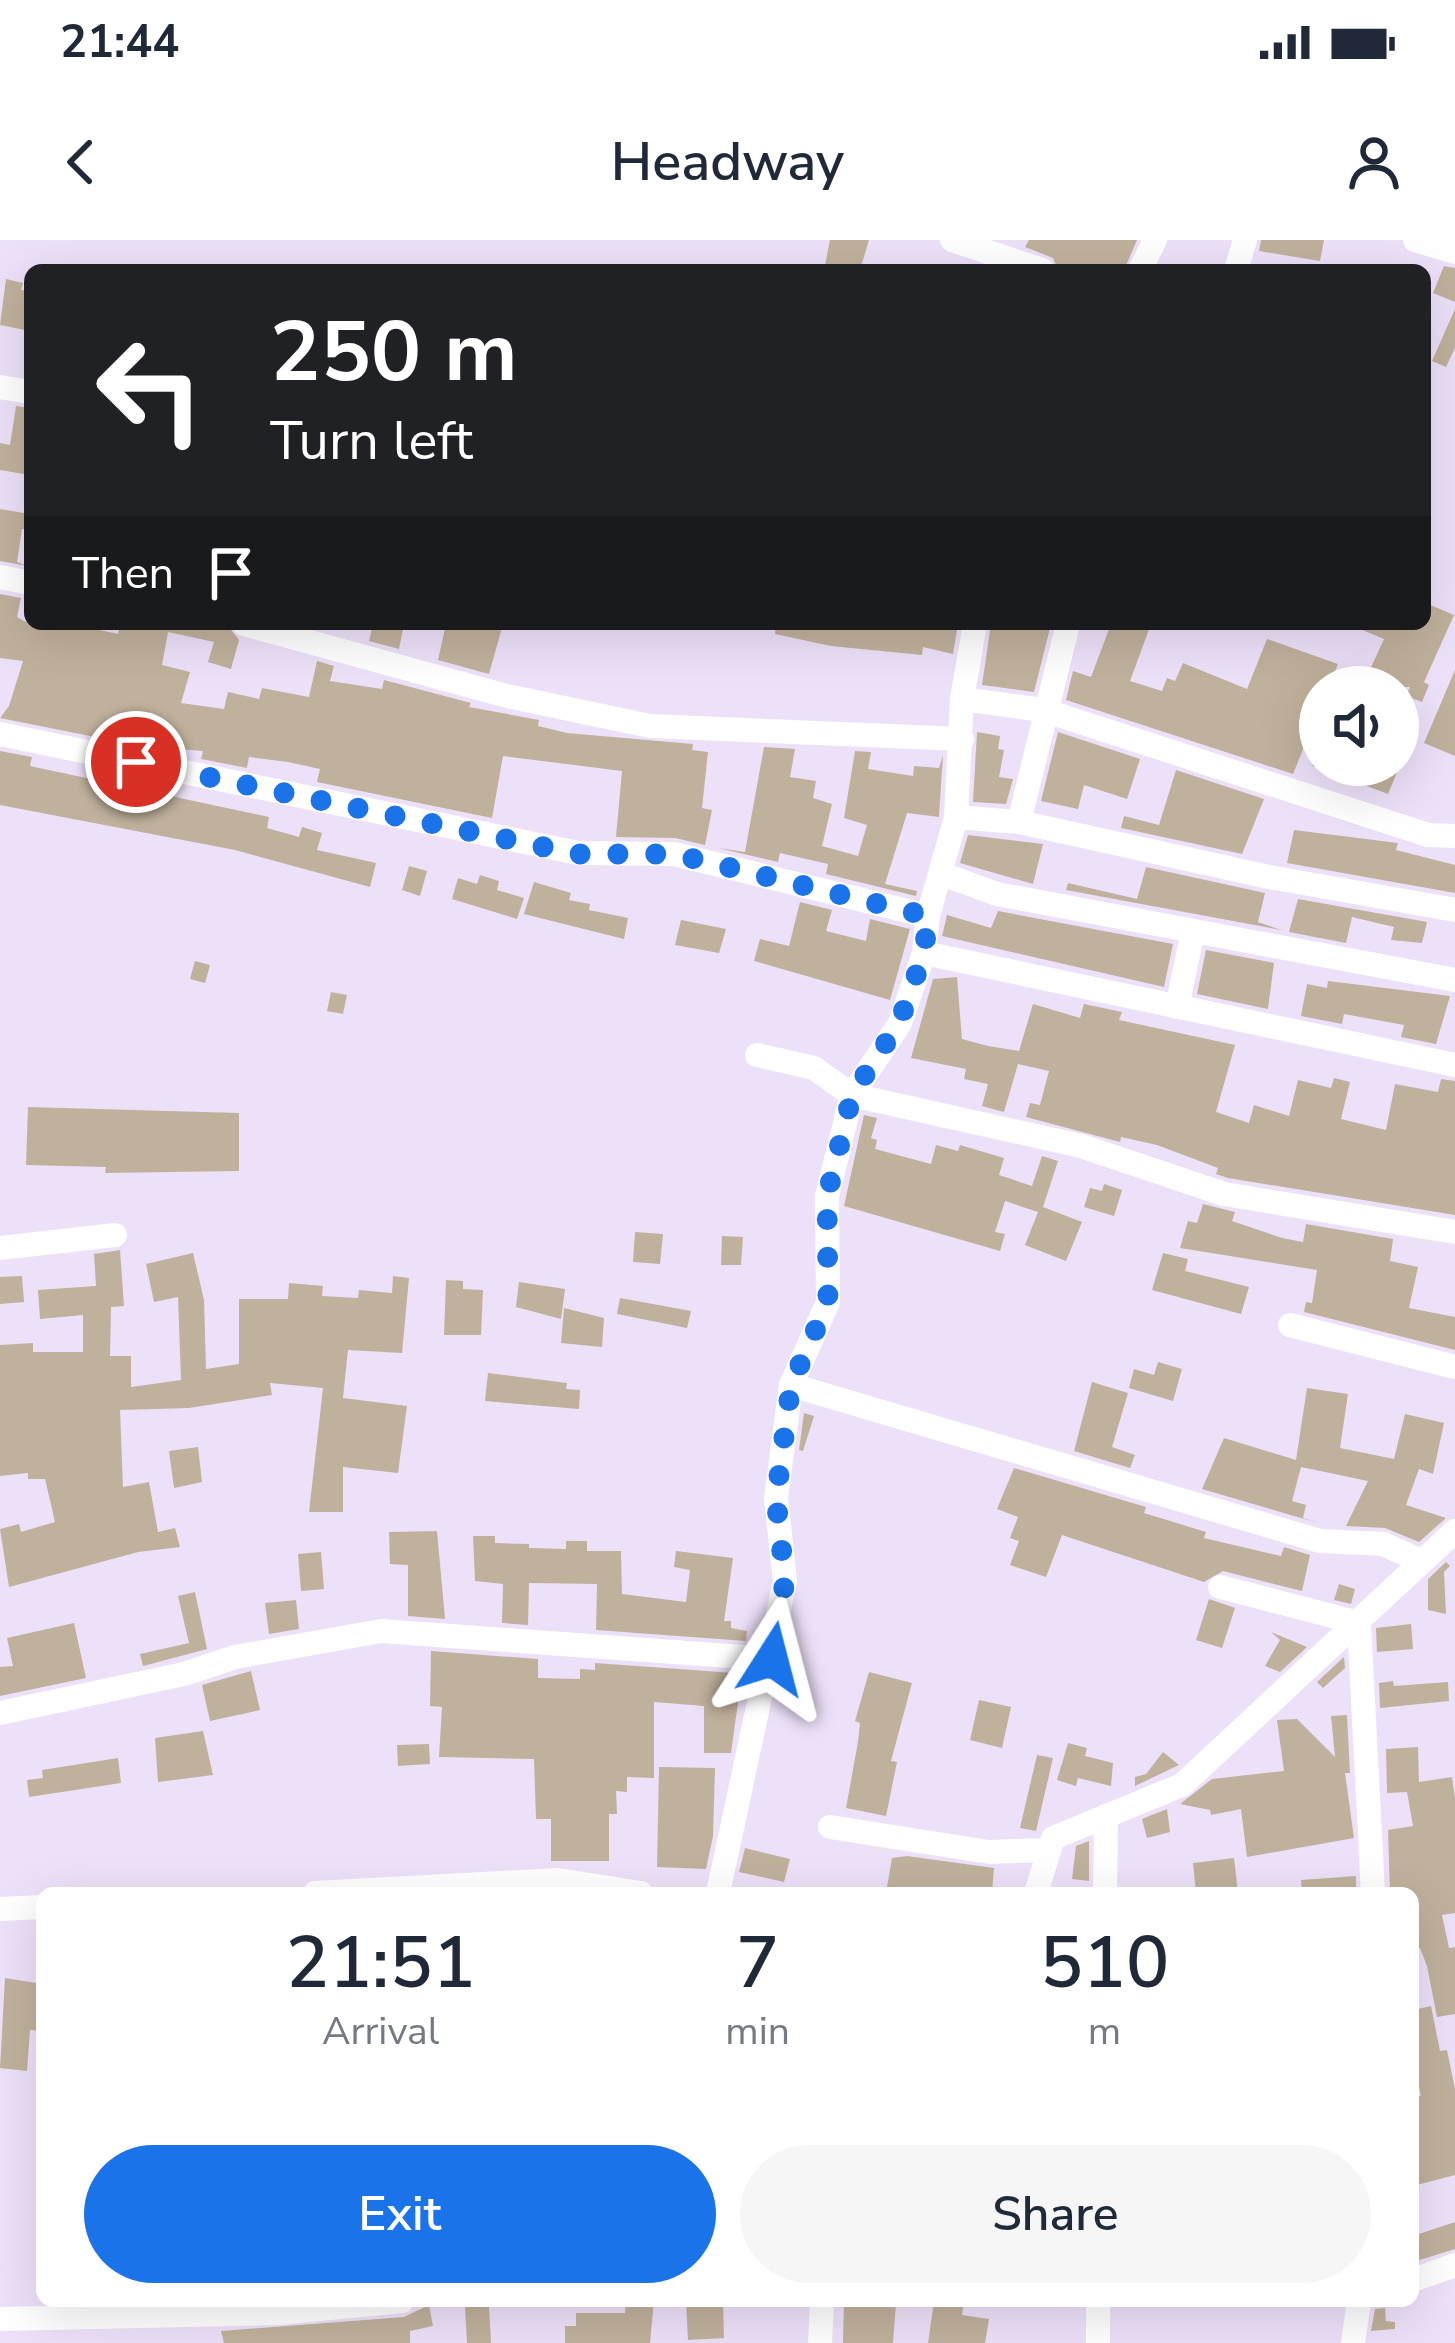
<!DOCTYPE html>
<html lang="en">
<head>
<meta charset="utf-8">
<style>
	:root { --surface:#fff; --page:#f6f6f7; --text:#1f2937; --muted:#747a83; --accent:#1a73e8 }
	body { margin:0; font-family:"Nunito Sans",sans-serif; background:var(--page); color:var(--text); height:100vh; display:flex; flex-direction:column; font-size:45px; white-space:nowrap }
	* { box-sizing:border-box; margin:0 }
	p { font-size:39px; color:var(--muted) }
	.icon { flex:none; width:66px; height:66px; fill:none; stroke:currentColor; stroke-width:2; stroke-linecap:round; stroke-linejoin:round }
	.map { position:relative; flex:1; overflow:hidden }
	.panel { position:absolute; left:36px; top:1647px; width:1383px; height:420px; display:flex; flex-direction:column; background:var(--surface); border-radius:18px; box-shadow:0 12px 48px #0002 }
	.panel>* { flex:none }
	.hud { position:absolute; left:24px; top:24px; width:1407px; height:366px; border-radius:18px; box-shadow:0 12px 48px #0002; background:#202124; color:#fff; overflow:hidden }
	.fabs { position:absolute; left:1299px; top:426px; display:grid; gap:24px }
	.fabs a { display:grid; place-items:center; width:120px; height:120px; border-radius:50%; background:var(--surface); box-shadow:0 12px 48px #0002; font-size:60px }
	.pin { position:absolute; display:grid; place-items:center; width:102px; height:102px; color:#fff; margin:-51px; border:6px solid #fff; border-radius:50%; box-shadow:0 3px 12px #0007 }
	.me { position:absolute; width:132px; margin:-66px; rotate:9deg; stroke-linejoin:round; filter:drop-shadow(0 0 9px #0008) }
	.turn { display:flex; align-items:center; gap:42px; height:252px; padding:0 48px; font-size:54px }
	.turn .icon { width:156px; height:156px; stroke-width:2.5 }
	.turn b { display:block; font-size:84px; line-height:102px }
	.then { display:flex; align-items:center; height:114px; padding:0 48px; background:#0003; gap:24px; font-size:45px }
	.eta { display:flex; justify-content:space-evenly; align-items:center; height:204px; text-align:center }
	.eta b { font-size:72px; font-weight:600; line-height:84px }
	.action { display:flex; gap:24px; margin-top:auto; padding:24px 48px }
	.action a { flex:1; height:138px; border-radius:72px; background:var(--accent); color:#fff; font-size:48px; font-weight:600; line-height:138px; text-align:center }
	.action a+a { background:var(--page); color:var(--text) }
	.status { display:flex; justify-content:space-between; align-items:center; height:84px; padding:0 60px; background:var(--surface); direction:ltr }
	.status svg { height:33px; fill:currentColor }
	header { display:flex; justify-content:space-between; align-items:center; height:156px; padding:0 48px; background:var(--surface); font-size:54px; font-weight:600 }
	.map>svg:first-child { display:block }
	.building { fill:#c0b19c }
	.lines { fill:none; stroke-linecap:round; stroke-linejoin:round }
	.minor { stroke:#fff; stroke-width:24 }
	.route { stroke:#1a73e8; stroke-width:21; stroke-dasharray:0 37.8 }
</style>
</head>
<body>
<div class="status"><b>21:44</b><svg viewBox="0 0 49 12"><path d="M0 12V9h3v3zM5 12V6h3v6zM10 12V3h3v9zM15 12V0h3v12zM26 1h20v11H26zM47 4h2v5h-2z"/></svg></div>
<header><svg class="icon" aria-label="back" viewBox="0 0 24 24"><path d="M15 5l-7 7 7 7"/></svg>Headway<svg class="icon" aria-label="person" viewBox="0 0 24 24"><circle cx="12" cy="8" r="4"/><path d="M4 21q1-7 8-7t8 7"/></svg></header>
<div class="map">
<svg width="1455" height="2103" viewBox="0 0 1455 2103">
	<rect width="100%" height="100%" fill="#ede1f9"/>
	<g class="building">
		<path d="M 830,0 L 869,0 L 860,30 L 824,30 Z"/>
		<path d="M 1029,0 L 1137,0 L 1124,30 L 1058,30 L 1053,18 L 1025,7 Z"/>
		<path d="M 1261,0 L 1324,0 L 1320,21 L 1259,11 Z"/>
		<path d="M 1444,26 L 1455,28 L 1455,62 L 1433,53 Z"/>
		<path d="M 6,39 L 23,43 L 21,50 L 30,51 L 30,91 L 0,85 Z"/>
		<path d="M 1455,69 L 1455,108 L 1446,127 L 1432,121 Z"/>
		<path d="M 16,166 L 30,168 L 30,235 L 0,230 L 0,203 L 10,205 Z"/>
		<path d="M 0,269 L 30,274 L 30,290 L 22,289 L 17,322 L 28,326 L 0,321 Z"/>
		<path d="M 0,354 L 21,358 L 17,377 L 30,384 L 72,384 L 118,394 L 120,384 L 228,386 L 239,400 L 231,429 L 208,422 L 214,402 L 168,392 L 162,425 L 190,432 L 181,463 L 224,469 L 228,452 L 259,459 L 262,448 L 309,457 L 317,421 L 334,426 L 330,441 L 382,449 L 384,440 L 471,463 L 469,467 L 539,480 L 538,486 L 567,493 L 693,504 L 692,510 L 708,512 L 702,568 L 712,570 L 705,605 L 675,598 L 616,597 L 622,531 L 503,516 L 492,578 L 317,542 L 320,529 L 288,522 L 249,517 L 247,528 L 201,519 L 203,511 L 140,506 L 0,478 L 9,466 L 23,421 L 0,418 Z"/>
		<path d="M 1428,364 L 1454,375 L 1424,442 L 1429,445 L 1422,462 L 1406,456 L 1410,447 L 1362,447 L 1384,399 L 1348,384 L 1425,384 Z"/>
		<path d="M 373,384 L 404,384 L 399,409 L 369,401 Z"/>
		<path d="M 446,384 L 503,384 L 489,434 L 438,420 Z"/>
		<path d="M 776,384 L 900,387 L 958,384 L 953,414 L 923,407 L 922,415 L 831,406 L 775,394 Z"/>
		<path d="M 991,384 L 1051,384 L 1034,452 L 982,445 Z"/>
		<path d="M 1111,384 L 1151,384 L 1130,441 L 1162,451 L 1167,438 L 1175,441 L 1183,423 L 1247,449 L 1267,399 L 1338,424 L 1329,447 L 1320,447 L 1320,468 L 1293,534 L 1066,460 L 1073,431 L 1091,437 Z"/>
		<path d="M 1455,430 L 1455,516 L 1424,503 Z"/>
		<path d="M 977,492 L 1000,496 L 998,509 L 1004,510 L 999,537 L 1013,539 L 1006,564 L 973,562 Z"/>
		<path d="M 1058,492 L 1140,519 L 1127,559 L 1084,545 L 1078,569 L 1041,561 Z"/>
		<path d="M 764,507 L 795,509 L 790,537 L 816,541 L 813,558 L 832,564 L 822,606 L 858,616 L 867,585 L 844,578 L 855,511 L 871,512 L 868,529 L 913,536 L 914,526 L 939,528 L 943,515 L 939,577 L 907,573 L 885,644 L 917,651 L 916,656 L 826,634 L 828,624 L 780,613 L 778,622 L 718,608 L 745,612 Z"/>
		<path d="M 0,511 L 32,517 L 30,526 L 269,577 L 267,588 L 299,597 L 302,587 L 322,593 L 317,610 L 376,623 L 370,647 L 235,610 L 0,565 Z"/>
		<path d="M 1311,525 L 1400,525 L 1388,554 Z"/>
		<path d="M 1176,530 L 1264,559 L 1242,614 L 1121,588 L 1124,576 L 1159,585 Z"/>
		<path d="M 1294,590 L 1398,603 L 1396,610 L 1455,625 L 1455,653 L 1287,623 Z"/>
		<path d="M 968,595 L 1043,604 L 1033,644 L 960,623 Z"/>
		<path d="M 409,626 L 427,631 L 420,656 L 402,650 Z"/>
		<path d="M 1146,627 L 1265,653 L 1258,682 L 1281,690 L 1066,650 L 1068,643 L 1137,659 Z"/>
		<path d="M 480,635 L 499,641 L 497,650 L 524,658 L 517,679 L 452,659 L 458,638 L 477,644 Z"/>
		<path d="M 534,642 L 571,653 L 569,660 L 590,664 L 589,670 L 628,678 L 624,699 L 524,674 Z"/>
		<path d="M 1298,659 L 1427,682 L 1422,703 L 1391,700 L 1394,687 L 1352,677 L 1346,703 L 1289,692 Z"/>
		<path d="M 800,662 L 832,670 L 826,691 L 866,701 L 870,679 L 910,689 L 890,760 L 754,721 L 760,699 L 789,706 Z"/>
		<path d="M 998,671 L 1173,704 L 1164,747 L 942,696 L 947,675 L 991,688 Z"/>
		<path d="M 681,680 L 726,689 L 719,713 L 675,705 Z"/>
		<path d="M 1206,710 L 1274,723 L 1268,769 L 1197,754 Z"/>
		<path d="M 195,721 L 210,725 L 205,743 L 190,739 Z"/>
		<path d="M 957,737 L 962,799 L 988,806 L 1019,811 L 1033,764 L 1080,778 L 1084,764 L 1122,772 L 1119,780 L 1235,805 L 1216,872 L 1249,883 L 1254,865 L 1289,876 L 1298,840 L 1331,848 L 1334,838 L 1350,842 L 1341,879 L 1386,890 L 1395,844 L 1438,852 L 1441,839 L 1455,841 L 1455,975 L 1228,938 L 1216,934 L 1218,928 L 1157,905 L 1121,897 L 1120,902 L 1026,877 L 1030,863 L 1040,865 L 1049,831 L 1018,824 L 1004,872 L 982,866 L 988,844 L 964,839 L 966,829 L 911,818 L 933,739 Z"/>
		<path d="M 1328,741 L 1450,756 L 1436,804 L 1401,797 L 1404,785 L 1344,774 L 1342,784 L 1301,776 L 1307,744 L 1327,748 Z"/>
		<path d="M 331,752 L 347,755 L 343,774 L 327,771 Z"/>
		<path d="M 28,867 L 239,873 L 239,931 L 105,933 L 106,927 L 26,925 Z"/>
		<path d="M 864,875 L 877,878 L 871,898 L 877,900 L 875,909 L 931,924 L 936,905 L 958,911 L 960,905 L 1004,918 L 999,935 L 1032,946 L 1042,916 L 1058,921 L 1043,967 L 1082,982 L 1066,1021 L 1025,1005 L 1038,972 L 1005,961 L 995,992 L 1005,994 L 1000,1011 L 844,966 Z"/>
		<path d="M 1104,944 L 1122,950 L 1114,976 L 1084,967 L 1090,948 L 1102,951 Z"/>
		<path d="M 1203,964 L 1235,972 L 1232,981 L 1282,998 L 1303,1002 L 1306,984 L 1393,999 L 1390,1021 L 1418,1027 L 1409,1068 L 1455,1077 L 1455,1110 L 1304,1072 L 1306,1062 L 1312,1063 L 1317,1030 L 1180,1008 L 1188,981 L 1197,983 Z"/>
		<path d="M 635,992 L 663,994 L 660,1024 L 633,1022 Z"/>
		<path d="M 722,996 L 743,997 L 741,1025 L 721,1025 Z"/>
		<path d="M 120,1010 L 124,1066 L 111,1067 L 110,1116 L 131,1116 L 131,1147 L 181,1140 L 178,1057 L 154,1062 L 146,1024 L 193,1013 L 204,1060 L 206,1129 L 239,1124 L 239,1059 L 288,1059 L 289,1043 L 323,1046 L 322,1056 L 358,1058 L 359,1050 L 392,1053 L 393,1036 L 409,1038 L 402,1113 L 348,1110 L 343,1158 L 407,1166 L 398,1233 L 343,1227 L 343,1272 L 309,1272 L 323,1148 L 270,1143 L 272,1155 L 189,1168 L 120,1170 L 123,1247 L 149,1242 L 158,1292 L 175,1288 L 180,1307 L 138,1312 L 9,1347 L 0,1289 L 19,1284 L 21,1292 L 55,1282 L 45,1239 L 28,1239 L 28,1233 L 0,1236 L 0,1105 L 33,1103 L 33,1112 L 83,1112 L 83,1075 L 40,1079 L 38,1050 L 96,1046 L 94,1014 Z"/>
		<path d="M 1163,1013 L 1188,1019 L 1185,1031 L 1249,1047 L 1241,1074 L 1152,1050 Z"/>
		<path d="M 22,1036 L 24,1062 L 0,1064 L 0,1037 Z"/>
		<path d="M 446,1040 L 463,1041 L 463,1049 L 483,1050 L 481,1095 L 444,1095 Z"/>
		<path d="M 519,1042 L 565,1049 L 561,1079 L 516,1067 Z"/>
		<path d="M 620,1058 L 691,1071 L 687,1088 L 617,1074 Z"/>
		<path d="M 564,1068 L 604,1078 L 602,1107 L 561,1103 Z"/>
		<path d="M 1158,1122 L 1182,1129 L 1173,1161 L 1129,1148 L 1134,1129 L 1154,1135 Z"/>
		<path d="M 488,1133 L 567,1143 L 566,1149 L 580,1150 L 579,1169 L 485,1161 Z"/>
		<path d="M 1092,1142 L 1128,1153 L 1112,1207 L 1135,1215 L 1130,1228 L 1074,1211 Z"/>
		<path d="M 1307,1148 L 1348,1154 L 1340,1208 L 1394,1219 L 1405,1174 L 1444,1183 L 1433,1234 L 1419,1229 L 1406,1265 L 1446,1278 L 1419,1302 L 1385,1288 L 1346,1286 L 1368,1241 L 1301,1227 L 1292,1261 L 1306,1265 L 1303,1278 L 1318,1283 L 1202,1249 L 1224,1198 L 1296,1220 Z"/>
		<path d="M 804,1173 L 814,1176 L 803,1211 L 799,1210 Z"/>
		<path d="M 198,1207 L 202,1242 L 174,1248 L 169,1211 Z"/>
		<path d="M 1014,1228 L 1146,1267 L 1144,1273 L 1206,1292 L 1204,1298 L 1281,1316 L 1284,1307 L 1310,1315 L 1302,1351 L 1223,1331 L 1204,1342 L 1062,1295 L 1046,1337 L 1010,1325 L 1019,1301 L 1010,1298 L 1018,1277 L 997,1269 Z"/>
		<path d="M 437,1291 L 445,1379 L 408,1376 L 408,1325 L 390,1324 L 389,1292 Z"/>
		<path d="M 473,1296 L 495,1296 L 495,1303 L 529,1304 L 529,1308 L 566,1309 L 566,1301 L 587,1301 L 587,1311 L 621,1311 L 622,1354 L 686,1362 L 690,1330 L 674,1327 L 676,1311 L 733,1318 L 724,1381 L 731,1381 L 731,1388 L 747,1391 L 746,1401 L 596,1390 L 597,1344 L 529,1343 L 528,1385 L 502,1383 L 503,1344 L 475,1341 Z"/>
		<path d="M 321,1312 L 324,1349 L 301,1351 L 298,1314 Z"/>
		<path d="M 1446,1322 L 1450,1326 L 1444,1332 L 1446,1374 L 1428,1370 L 1428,1339 Z"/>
		<path d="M 1339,1344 L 1355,1349 L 1351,1364 L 1334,1360 Z"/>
		<path d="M 195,1352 L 207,1409 L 143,1426 L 140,1414 L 189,1403 L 178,1356 Z"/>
		<path d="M 1209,1359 L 1235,1368 L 1222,1408 L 1196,1400 Z"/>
		<path d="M 296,1360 L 299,1389 L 269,1394 L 265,1363 Z"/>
		<path d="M 74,1383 L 86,1438 L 0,1456 L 0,1427 L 13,1426 L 7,1398 Z"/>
		<path d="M 1411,1384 L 1413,1409 L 1377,1412 L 1376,1388 Z"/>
		<path d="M 1271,1392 L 1307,1407 L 1280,1432 L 1265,1426 L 1280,1400 Z"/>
		<path d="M 431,1411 L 538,1419 L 538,1438 L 580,1439 L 580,1429 L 595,1430 L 595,1423 L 748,1434 L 744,1455 L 739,1455 L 731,1513 L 704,1513 L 704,1466 L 654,1462 L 654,1538 L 627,1537 L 627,1552 L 616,1551 L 617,1574 L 609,1574 L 609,1621 L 551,1621 L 551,1579 L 536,1579 L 534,1519 L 439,1517 L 442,1467 L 430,1466 Z"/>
		<path d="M 1344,1417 L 1345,1428 L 1323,1448 L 1317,1442 Z"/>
		<path d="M 251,1431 L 260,1470 L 210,1481 L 202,1445 Z"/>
		<path d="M 869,1432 L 912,1443 L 891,1521 L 897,1522 L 886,1576 L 846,1568 L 858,1502 L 860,1483 L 855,1481 Z"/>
		<path d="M 1393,1441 L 1394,1446 L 1448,1442 L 1449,1461 L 1380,1468 L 1379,1443 Z"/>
		<path d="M 979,1460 L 1011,1467 L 1002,1508 L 970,1500 Z"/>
		<path d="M 1347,1475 L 1350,1533 L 1345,1533 L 1354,1598 L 1247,1617 L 1241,1569 L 1211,1575 L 1210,1570 L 1180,1564 L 1212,1539 L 1284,1531 L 1277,1480 L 1297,1479 L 1335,1517 L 1331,1476 Z"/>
		<path d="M 203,1491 L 213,1535 L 158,1542 L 155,1498 Z"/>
		<path d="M 1068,1503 L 1087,1508 L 1085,1516 L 1113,1523 L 1111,1546 L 1078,1538 L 1076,1546 L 1057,1540 Z"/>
		<path d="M 429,1504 L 430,1524 L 398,1526 L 397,1505 Z"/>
		<path d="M 1418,1507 L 1419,1542 L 1452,1537 L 1455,1558 L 1455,1673 L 1442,1675 L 1449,1708 L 1455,1707 L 1455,1774 L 1437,1777 L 1427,1726 L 1420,1708 L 1413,1709 L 1413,1653 L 1390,1653 L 1388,1590 L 1413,1586 L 1407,1552 L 1387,1553 L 1386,1509 Z"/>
		<path d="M 1163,1512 L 1179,1525 L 1135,1546 L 1135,1537 L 1146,1534 Z"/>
		<path d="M 1037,1515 L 1053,1518 L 1036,1591 L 1020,1588 Z"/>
		<path d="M 118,1518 L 121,1543 L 29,1557 L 27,1540 L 43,1538 L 42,1530 Z"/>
		<path d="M 659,1527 L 715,1528 L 713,1596 L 706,1629 L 657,1627 Z"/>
		<path d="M 1167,1569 L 1170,1592 L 1147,1598 L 1142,1579 Z"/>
		<path d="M 1089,1601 L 1089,1641 L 1072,1639 L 1076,1606 Z"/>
		<path d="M 745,1608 L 790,1619 L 784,1642 L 739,1632 Z"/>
		<path d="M 907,1616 L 994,1628 L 992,1653 L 905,1653 L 887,1647 L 892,1618 Z"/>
		<path d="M 1234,1618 L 1238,1653 L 1196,1653 L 1193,1623 Z"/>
		<path d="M 1356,1636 L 1356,1653 L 1302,1653 L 1301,1640 Z"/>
		<path d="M 5,1738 L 42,1744 L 42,1791 L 30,1790 L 27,1831 L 0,1828 Z"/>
		<path d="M 1431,1766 L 1440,1811 L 1447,1810 L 1455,1849 L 1455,1935 L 1413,1946 L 1413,1857 L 1421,1856 L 1413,1818 L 1413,1770 Z"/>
		<path d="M 1455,1982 L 1455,2009 L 1413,2022 L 1413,1996 Z"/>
		<path d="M 626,2061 L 654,2061 L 650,2103 L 565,2103 L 565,2086 L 576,2086 L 576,2073 L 625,2073 Z"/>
		<path d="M 686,2061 L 723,2061 L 724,2098 L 688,2100 Z"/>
		<path d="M 844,2061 L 896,2064 L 893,2103 L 843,2103 Z"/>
		<path d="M 934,2061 L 964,2061 L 962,2075 L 989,2079 L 985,2103 L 928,2103 Z"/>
		<path d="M 429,2065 L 433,2086 L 410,2091 L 410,2103 L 224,2103 L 221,2091 L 404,2077 Z"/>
		<path d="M 489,2066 L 491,2103 L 467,2103 L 465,2067 Z"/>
		<path d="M 1385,2068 L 1386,2081 L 1395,2082 L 1395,2089 L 1371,2091 L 1375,2069 Z"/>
	</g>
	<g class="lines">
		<g class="minor">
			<path d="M 952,0 L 1042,30"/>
			<path d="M 1415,0 L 1455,12"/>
			<path d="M 1140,30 L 1155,0"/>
			<path d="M 1236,30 L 1245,0"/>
			<path d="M 0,147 L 30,152"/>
			<path d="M 0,337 L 30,343"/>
			<path d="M 244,384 L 507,456 L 650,486 L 962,499"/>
			<path d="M 962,459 L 1043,470 L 1428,595 L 1455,596"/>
			<path d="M 0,494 L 578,613 L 674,614 L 928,676"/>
			<path d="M 956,577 L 1019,582 L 1269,637 L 1455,670"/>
			<path d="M 1019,582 L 1068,384"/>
			<path d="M 942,634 L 997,654 L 1455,740"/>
			<path d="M 924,713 L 1455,825"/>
			<path d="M 1177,767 L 1193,691"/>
			<path d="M 757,815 L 814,828 L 852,855 L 1081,906 L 1224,954 L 1455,992"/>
			<path d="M 0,1008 L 115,995"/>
			<path d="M 1290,1085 L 1455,1127"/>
			<path d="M 791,1145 L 1320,1301 L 1383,1304 L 1419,1320"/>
			<path d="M 1220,1347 L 1359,1383 L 1373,1653"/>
			<path d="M 0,1473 L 184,1434 L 235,1417 L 381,1391 L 772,1419"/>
			<path d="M 830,1587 L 989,1612 L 1046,1610"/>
			<path d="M 315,1653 L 558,1640 L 641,1653"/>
			<path d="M 718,1653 L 785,1341 L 776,1258 L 791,1145 L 828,1062 L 827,956 L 852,855 L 900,783 L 924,713 L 928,676 L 956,577 L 962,459 L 975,384"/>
			<path d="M 1036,1653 L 1053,1598 L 1182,1545 L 1455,1291"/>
			<path d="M 1105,1653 L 1106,1576"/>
			<path d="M 0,1669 L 42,1667"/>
			<path d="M 1413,2040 L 1455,2025"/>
			<path d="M 0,2079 L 277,2073 L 402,2061"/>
			<path d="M 820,2103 L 822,2061"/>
			<path d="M 1098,2103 L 1098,2061"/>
			<path d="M 1353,2103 L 1359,2061"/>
		</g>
	</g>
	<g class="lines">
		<path class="route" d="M 136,522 L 578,614 L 674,614 L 928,676 L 924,713 L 899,783 L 852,855 L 827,956 L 828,1062 L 791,1145 L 776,1258 L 785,1341 L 772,1419"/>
	</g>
</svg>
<div class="fabs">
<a><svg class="icon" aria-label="sound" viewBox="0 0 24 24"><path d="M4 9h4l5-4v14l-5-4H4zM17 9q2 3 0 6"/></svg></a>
</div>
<div class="pin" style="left:136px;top:522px;background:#d93025"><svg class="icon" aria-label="arrive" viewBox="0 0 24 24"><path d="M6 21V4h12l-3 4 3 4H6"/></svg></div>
<svg class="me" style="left:772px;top:1419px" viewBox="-20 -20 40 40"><path d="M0-17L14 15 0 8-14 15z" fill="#1a73e8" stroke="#fff" stroke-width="4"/></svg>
<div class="hud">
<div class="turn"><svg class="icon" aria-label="left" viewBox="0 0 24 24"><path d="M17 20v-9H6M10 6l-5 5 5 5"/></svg><div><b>250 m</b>Turn left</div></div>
<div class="then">Then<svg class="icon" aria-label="arrive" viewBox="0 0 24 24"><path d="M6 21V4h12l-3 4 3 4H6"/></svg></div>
</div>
<section class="panel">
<div class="eta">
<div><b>21:51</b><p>Arrival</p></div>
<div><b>7</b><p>min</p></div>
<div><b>510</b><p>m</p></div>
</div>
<div class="action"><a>Exit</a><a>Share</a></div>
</section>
</div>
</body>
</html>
